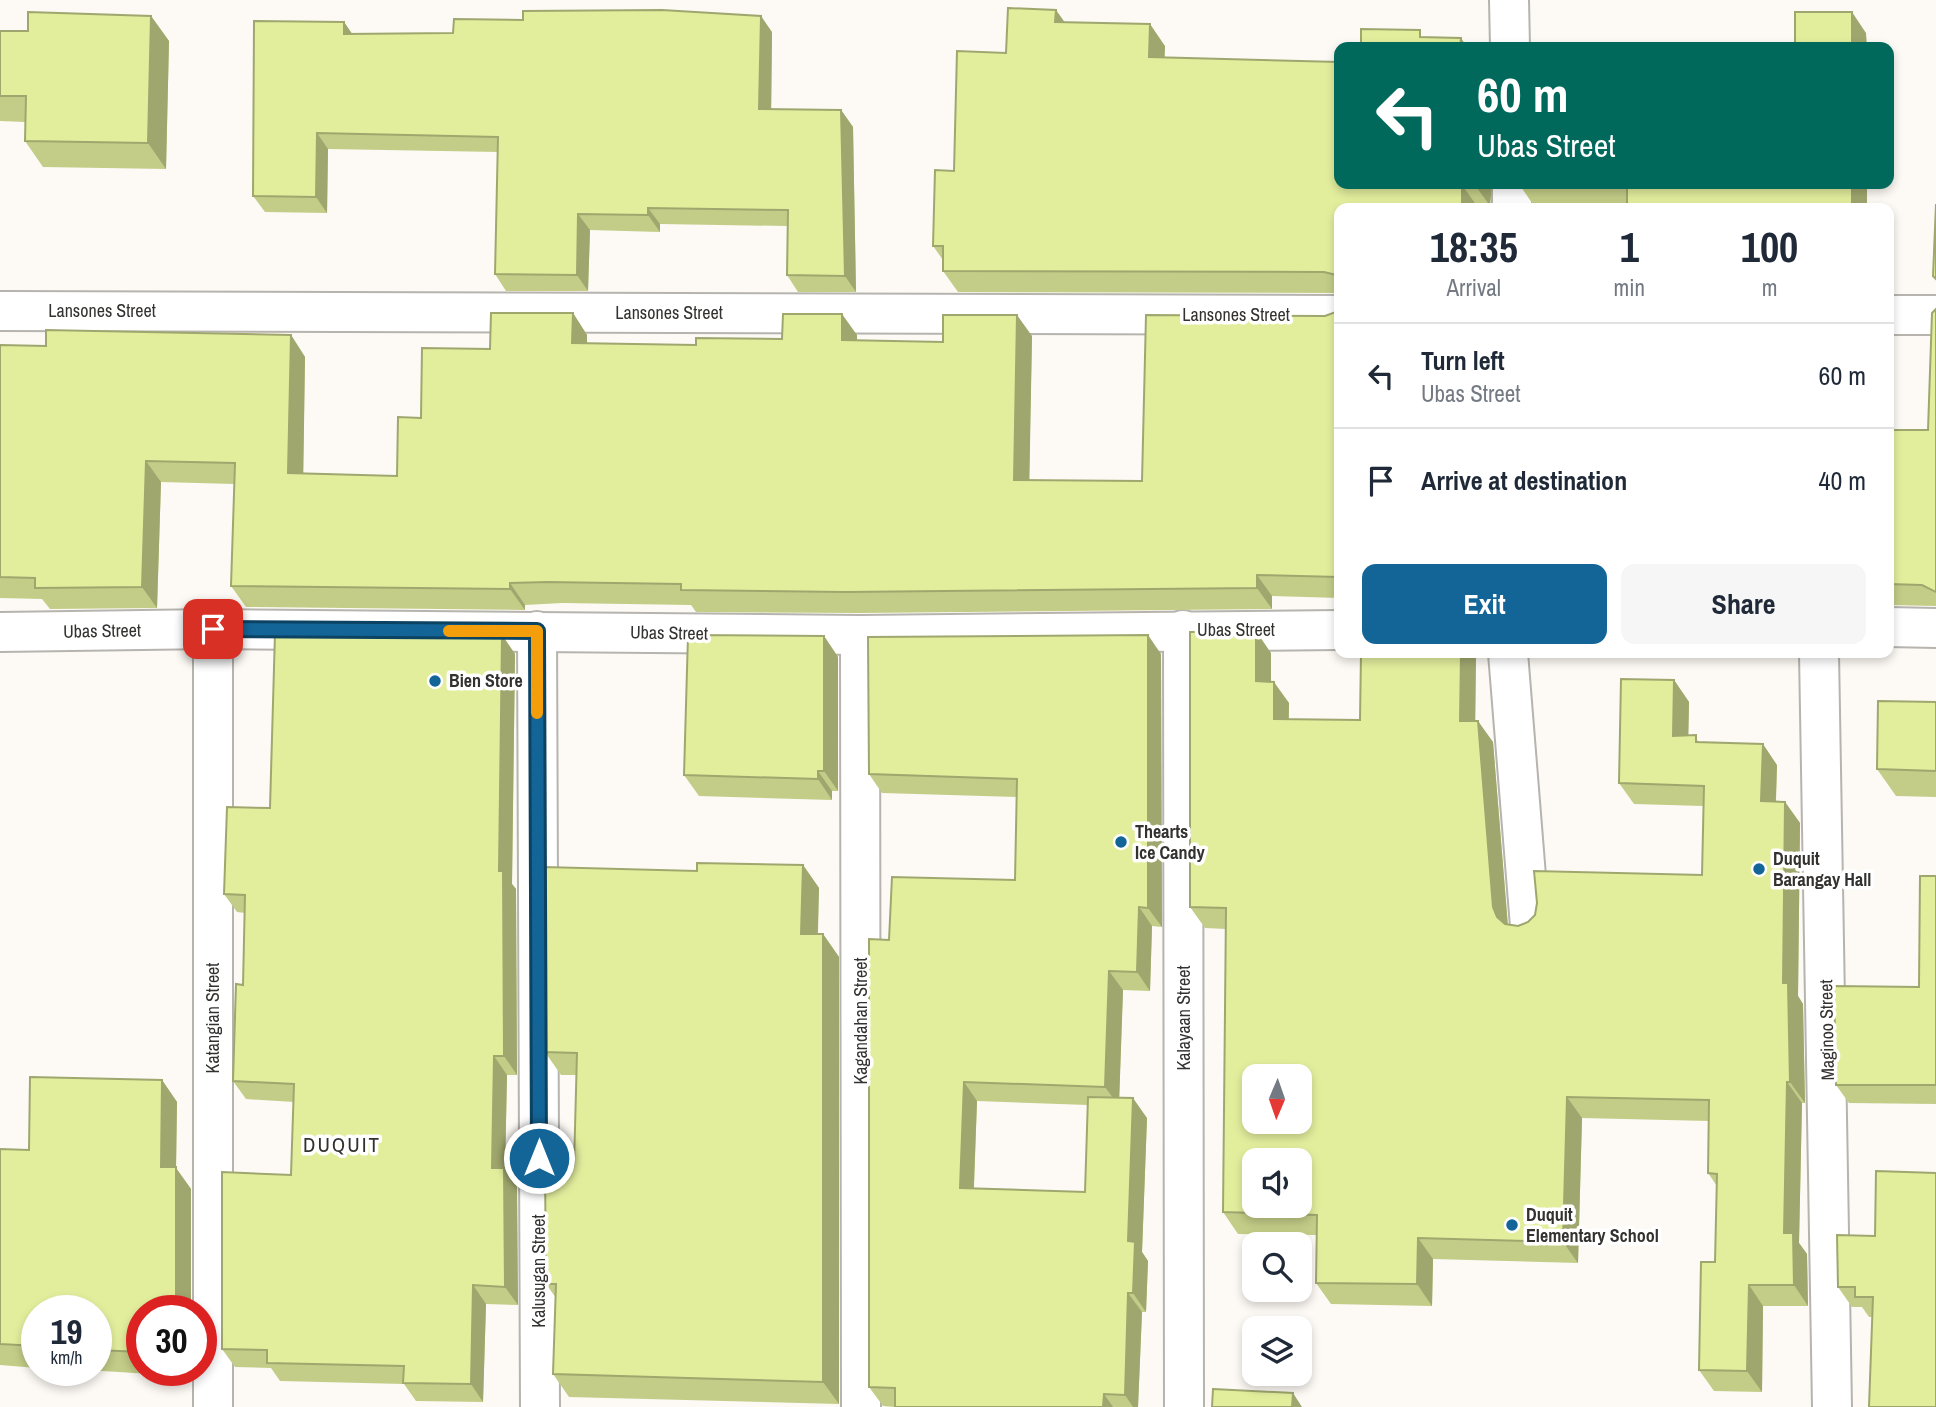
<!DOCTYPE html>
<html lang="en">
<head>
<meta charset="utf-8">
<style>
	:root { --surface:#fff; --page:#f6f6f7; --text:#1f2937; --muted:#747a83; --line:#e0e1e3; --accent:#136597 }
	body { margin:0; font-family:"Archivo Narrow",sans-serif; background:var(--page); color:var(--text); height:100vh; display:flex; flex-direction:column; font-size:26px; white-space:nowrap }
	* { box-sizing:border-box; margin:0 }
	p { font-size:23px; color:var(--muted) }
	.icon { flex:none; width:38px; height:38px; fill:none; stroke:currentColor; stroke-width:2; stroke-linecap:round; stroke-linejoin:round }
	.map { position:relative; flex:1; overflow:hidden }
	.drawer { position:absolute; left:1334px; top:203px; width:560px; height:455px; display:flex; flex-direction:column; background:var(--surface); border-radius:14px; box-shadow:0 4px 10px #0003 }
	.drawer>* { flex:none }
	.banner { position:absolute; left:1334px; top:42px; width:560px; height:147px; border-radius:14px; box-shadow:0 4px 10px #0003; background:#00695c; color:#fff; overflow:hidden }
	.needle { width:46px; rotate:182deg }
	.tools { position:absolute; left:1242px; top:1064px; display:grid; gap:14px }
	.tools a { display:grid; place-items:center; width:70px; height:70px; border-radius:14px; background:var(--surface); box-shadow:0 4px 10px #0003; font-size:35px }
	.speed { position:absolute; left:21px; top:1295px; display:flex; gap:14px; font-size:35px; font-weight:700; text-align:center }
	.speed>* { display:grid; place-content:center; width:91px; height:91px; border-radius:50%; background:var(--surface); box-shadow:0 4px 10px #0003; line-height:1 }
	.speed small { font-size:18px; font-weight:400 }
	.speed .limit { border:10px solid #d22; background:#fff; color:#111 }
	.pin { position:absolute; display:grid; place-items:center; width:60px; height:60px; color:#fff; margin:-30px; border-radius:14px; box-shadow:0 4px 10px #0006 }
	.me { position:absolute; width:77px; margin:-38px; rotate:0deg; stroke-linejoin:round; filter:drop-shadow(0 0 5px #0008) }
	.turn { display:flex; align-items:center; gap:24px; height:147px; padding:0 28px; font-size:32px }
	.turn .icon { width:91px; height:91px; stroke-width:2.5 }
	.turn b { display:block; font-size:49px; line-height:60px }
	.eta { display:flex; justify-content:space-evenly; align-items:center; height:119px; text-align:center }
	.eta b { font-size:42px; font-weight:700; line-height:49px }
	.cta { display:flex; gap:14px; margin-top:auto; padding:14px 28px }
	.cta a { flex:1; height:80px; border-radius:14px; background:var(--accent); color:#fff; font-size:28px; font-weight:700; line-height:80px; text-align:center }
	.cta a+a { background:var(--page); color:var(--text) }
	ul { padding:0; list-style:none }
	li { display:flex; align-items:center; gap:21px; height:105px; padding:0 28px; border-top:2px solid var(--line) }
	li div { flex:1 }
	li b { display:block; font-size:26px }
	li em { font-style:normal }
	.map>svg:first-child { display:block }
	.lines { fill:none; stroke-linecap:round; stroke-linejoin:round }
	.minor-casing { stroke:#b7b4af; stroke-width:42 }
	.minor { stroke:#fff; stroke-width:38 }
	.wall { fill:#c3cd87; fill-rule:evenodd }
	.shaded-wall { fill:#9fa76e }
	.building { fill:#e3ee9d; stroke:#9fa76e; stroke-width:2; fill-rule:evenodd }
	.route-casing { stroke:#0c4262; stroke-width:18 }
	.route { stroke:#136597; stroke-width:12 }
	.slow { stroke:#f59e0b; stroke-width:12 }
	.poi-dot { fill:#136597; stroke:#fff; stroke-width:2.5 }
	.labels { text-anchor:middle; stroke-width:7; stroke-linejoin:round; paint-order:stroke }
	.street-label { font-size:18px; fill:#333230; stroke:#fff }
	.poi-label { font-size:18px; font-weight:bold; fill:#333230; stroke:#fff; text-anchor:start }
	.quarter-label { font-size:21px; letter-spacing:2px; fill:#333230; stroke:#fff }
</style>
</head>
<body>
<div class="map">
<svg width="1936" height="1407" viewBox="0 0 1936 1407">
	<rect width="100%" height="100%" fill="#fdfaf5"/>
	<g class="lines">
		<g class="minor-casing">
			<g id="minor">
				<path d="M 1509,0 L 1510,47"/>
				<path d="M 1512,184 L 1512,208"/>
				<path d="M 0,311 L 1339,315"/>
				<path d="M 1888,315 L 1936,315"/>
				<path d="M 1888,627 L 1936,628"/>
				<path d="M 1183,630 L 1184,1407"/>
				<path d="M 537,631 L 540,1407"/>
				<path d="M 0,632 L 213,629 L 860,635 L 1339,630"/>
				<path d="M 860,635 L 861,1407"/>
				<path d="M 1508,653 L 1530,926"/>
				<path d="M 1819,653 L 1832,1407"/>
				<path d="M 213,1407 L 213,629"/>
			</g>
		</g>
		<use href="#minor" class="minor"/>
	</g>
	<g class="wall">
		<path d="M 151,16 L 169,41 L 166,169 L 43,167 L 25,141 L 25,122 L 0,121 L 0,31 L 28,31 Z"/>
		<path d="M 344,22 L 352,34 L 772,32 L 771,109 L 841,110 L 853,127 L 856,292 L 798,292 L 787,275 L 787,226 L 660,224 L 660,232 L 590,230 L 588,291 L 506,291 L 495,274 L 498,152 L 328,149 L 327,213 L 265,212 L 253,196 Z"/>
		<path d="M 1065,23 L 1165,46 L 1164,57 L 1339,184 L 1492,184 L 1490,206 L 1477,206 L 1477,208 L 1339,208 L 1339,293 L 958,292 L 943,271 L 943,260 L 933,246 L 954,171 L 1006,53 Z"/>
		<path d="M 1519,184 L 1867,184 L 1867,208 L 1534,206 Z"/>
		<path d="M 1339,309 L 1339,598 L 1272,596 L 1272,609 L 860,613 L 696,612 L 691,605 L 562,603 L 525,605 L 525,610 L 246,607 L 231,586 L 234,484 L 161,482 L 157,608 L 50,609 L 42,599 L 0,598 L 0,345 L 46,346 L 291,335 L 305,357 L 303,473 L 397,476 L 421,418 L 490,349 L 573,313 L 587,335 L 587,343 L 696,345 L 857,335 L 857,340 L 943,342 L 1032,336 L 1029,480 L 1142,481 L 1325,316 L 1336,312 Z"/>
		<path d="M 1936,309 L 1936,606 L 1888,605 L 1888,430 L 1928,430 Z"/>
		<path d="M 502,635 L 515,654 L 512,884 L 516,889 L 517,1075 L 507,1075 L 505,1169 L 517,1187 L 518,1305 L 486,1304 L 483,1402 L 416,1401 L 404,1384 L 280,1381 L 271,1368 L 235,1367 L 222,1349 L 291,1175 L 294,1102 L 246,1099 L 233,1081 L 243,985 L 245,913 L 237,912 L 224,894 L 270,808 Z"/>
		<path d="M 824,636 L 838,657 L 838,791 L 832,791 L 832,800 L 699,796 L 684,775 Z"/>
		<path d="M 1271,653 L 1271,681 L 1289,703 L 1289,719 L 1360,720 L 1361,653 L 1476,653 L 1475,721 L 1493,742 L 1508,925 L 1518,926 L 1702,875 L 1703,806 L 1634,804 L 1619,783 L 1674,680 L 1689,702 L 1688,735 L 1700,742 L 1777,765 L 1776,802 L 1785,802 L 1800,823 L 1798,996 L 1803,1004 L 1805,1103 L 1802,1103 L 1799,1243 L 1807,1254 L 1808,1306 L 1763,1306 L 1762,1392 L 1714,1391 L 1699,1370 L 1715,1262 L 1717,1186 L 1708,1173 L 1709,1121 L 1582,1118 L 1578,1263 L 1433,1259 L 1432,1306 L 1331,1304 L 1316,1283 L 1316,1235 L 1238,1234 L 1223,1212 L 1226,929 L 1205,928 L 1190,907 Z"/>
		<path d="M 1161,654 L 1162,927 L 1152,926 L 1150,991 L 1123,990 L 1119,1098 L 1147,1118 L 1142,1252 L 1148,1261 L 1146,1312 L 1142,1312 L 1138,1407 L 895,1407 L 883,1406 L 869,1387 L 889,940 L 1015,880 L 1017,797 L 882,793 L 869,774 ZM 977,1101 L 1088,1105 L 1085,1192 L 974,1188 Z"/>
		<path d="M 1936,702 L 1936,797 L 1896,796 L 1877,769 Z"/>
		<path d="M 803,865 L 819,888 L 818,934 L 823,934 L 839,957 L 839,1404 L 569,1397 L 553,1374 L 556,1298 L 546,1284 L 574,1166 L 577,1075 L 561,1075 L 545,1052 L 697,871 Z"/>
		<path d="M 1936,876 L 1936,1104 L 1849,1103 L 1836,1085 L 1919,987 Z"/>
		<path d="M 162,1080 L 177,1102 L 176,1168 L 191,1189 L 191,1311 L 142,1311 L 142,1370 L 183,1370 L 183,1376 L 86,1370 L 96,1370 L 96,1311 L 37,1311 L 37,1368 L 0,1365 L 0,1149 L 29,1150 Z"/>
		<path d="M 1875,1236 L 1872,1317 L 1869,1317 L 1862,1307 L 1852,1307 L 1838,1287 Z"/>
	</g>
	<g class="shaded-wall">
		<path d="M 1056,10 L 1071,31 L 1055,22 Z"/>
		<path d="M 1852,12 L 1866,33 L 1867,47 L 1852,47 Z"/>
		<path d="M 151,16 L 169,41 L 166,169 L 148,143 Z"/>
		<path d="M 761,16 L 772,32 L 771,125 L 759,109 Z"/>
		<path d="M 344,22 L 355,38 L 344,34 Z"/>
		<path d="M 1150,24 L 1165,46 L 1164,78 L 1149,57 Z"/>
		<path d="M 1461,38 L 1467,47 L 1460,47 Z"/>
		<path d="M 841,110 L 853,127 L 856,292 L 845,276 Z"/>
		<path d="M 317,133 L 328,149 L 327,213 L 316,197 Z"/>
		<path d="M 1475,184 L 1492,184 L 1490,206 L 1475,185 Z"/>
		<rect x="1852" y="184" width="15" height="24"/>
		<path d="M 1462,185 L 1477,206 L 1477,208 L 1462,208 Z"/>
		<path d="M 648,208 L 660,224 L 660,232 L 648,215 Z"/>
		<path d="M 578,214 L 590,230 L 588,291 L 577,275 Z"/>
		<path d="M 573,313 L 587,335 L 587,364 L 572,343 Z"/>
		<path d="M 842,314 L 857,335 L 857,361 L 842,340 Z"/>
		<path d="M 1017,315 L 1032,336 L 1029,501 L 1014,480 Z"/>
		<path d="M 291,335 L 305,357 L 303,494 L 288,473 Z"/>
		<path d="M 146,461 L 161,482 L 157,608 L 142,587 Z"/>
		<path d="M 1257,575 L 1272,596 L 1272,609 L 1257,588 Z"/>
		<path d="M 510,583 L 525,605 L 525,610 L 510,589 Z"/>
		<path d="M 1256,631 L 1271,653 L 1271,702 L 1256,681 Z"/>
		<path d="M 502,635 L 515,654 L 512,884 L 516,889 L 517,1075 L 504,1056 L 499,871 Z"/>
		<path d="M 1148,635 L 1161,654 L 1162,927 L 1148,908 Z"/>
		<path d="M 824,636 L 838,657 L 838,791 L 824,771 Z"/>
		<path d="M 1461,653 L 1476,653 L 1475,742 L 1460,721 Z"/>
		<path d="M 1674,680 L 1689,702 L 1688,757 L 1673,736 Z"/>
		<path d="M 1274,682 L 1289,703 L 1288,740 L 1274,719 Z"/>
		<path d="M 1478,721 L 1493,742 L 1508,928 L 1497,917 L 1493,907 Z"/>
		<path d="M 1763,744 L 1777,765 L 1775,823 L 1761,801 Z"/>
		<path d="M 818,771 L 832,791 L 832,800 L 818,779 Z"/>
		<path d="M 1785,802 L 1800,823 L 1798,996 L 1803,1004 L 1805,1103 L 1790,1082 L 1783,983 Z"/>
		<path d="M 803,865 L 819,888 L 817,956 L 801,934 Z"/>
		<path d="M 1139,907 L 1152,926 L 1150,991 L 1137,972 Z"/>
		<path d="M 823,934 L 839,957 L 839,1404 L 823,1382 Z"/>
		<path d="M 1109,971 L 1123,990 L 1119,1106 L 1105,1087 Z"/>
		<path d="M 494,1056 L 507,1075 L 505,1169 L 517,1187 L 518,1305 L 505,1287 L 492,1168 Z"/>
		<path d="M 162,1080 L 177,1102 L 176,1168 L 191,1189 L 191,1311 L 176,1311 L 161,1167 Z"/>
		<path d="M 964,1082 L 977,1101 L 973,1207 L 960,1188 Z"/>
		<path d="M 1787,1082 L 1802,1103 L 1799,1243 L 1807,1254 L 1808,1306 L 1794,1285 L 1784,1233 Z"/>
		<path d="M 1567,1097 L 1582,1118 L 1578,1263 L 1563,1242 Z"/>
		<path d="M 1133,1098 L 1147,1118 L 1142,1252 L 1148,1261 L 1146,1312 L 1133,1293 L 1128,1241 Z"/>
		<path d="M 1418,1238 L 1433,1259 L 1432,1306 L 1417,1284 Z"/>
		<path d="M 473,1285 L 486,1304 L 483,1402 L 471,1384 Z"/>
		<path d="M 1749,1285 L 1763,1306 L 1762,1392 L 1747,1371 Z"/>
		<path d="M 1128,1293 L 1142,1312 L 1138,1407 L 1133,1407 L 1125,1395 Z"/>
		<path d="M 1293,1393 L 1302,1407 L 1292,1407 Z"/>
		<path d="M 1104,1394 L 1113,1407 L 1103,1407 Z"/>
	</g>
	<g class="building">
		<path d="M 1008,8 L 1056,10 L 1055,22 L 1150,24 L 1149,57 L 1339,62 L 1339,184 L 1475,184 L 1475,185 L 1462,185 L 1462,208 L 1339,208 L 1339,279 L 1336,275 L 1324,272 L 943,271 L 943,246 L 933,246 L 935,170 L 954,171 L 957,51 L 1006,53 Z"/>
		<path d="M 662,10 L 761,16 L 759,109 L 841,110 L 845,276 L 787,275 L 788,210 L 648,208 L 648,215 L 578,214 L 577,275 L 495,274 L 498,137 L 317,133 L 316,197 L 253,196 L 254,21 L 344,22 L 344,34 L 453,33 L 454,19 L 523,20 L 523,11 Z"/>
		<path d="M 28,12 L 151,16 L 148,143 L 25,141 L 26,96 L 0,96 L 0,31 L 28,31 Z"/>
		<rect x="1795" y="12" width="57" height="35"/>
		<path d="M 1361,29 L 1420,30 L 1420,37 L 1461,38 L 1460,47 L 1361,47 Z"/>
		<path d="M 1519,184 L 1852,184 L 1852,208 L 1627,208 L 1627,186 L 1519,185 Z"/>
		<path d="M 1936,204 L 1936,279 L 1933,276 Z"/>
		<path d="M 1339,309 L 1339,577 L 1257,575 L 1257,588 L 845,592 L 681,590 L 681,584 L 547,582 L 510,583 L 510,589 L 231,586 L 235,463 L 146,461 L 142,587 L 35,588 L 35,578 L 0,577 L 0,345 L 46,346 L 46,330 L 291,335 L 288,473 L 397,476 L 398,417 L 421,418 L 422,348 L 490,349 L 491,313 L 573,313 L 572,343 L 696,345 L 696,338 L 782,339 L 783,314 L 842,314 L 842,340 L 943,342 L 943,315 L 1017,315 L 1014,480 L 1142,481 L 1146,315 L 1325,316 L 1336,312 Z"/>
		<path d="M 1936,309 L 1936,592 L 1922,585 L 1888,584 L 1888,430 L 1928,430 L 1932,313 Z"/>
		<path d="M 1256,631 L 1256,681 L 1274,682 L 1274,719 L 1360,720 L 1361,653 L 1461,653 L 1460,721 L 1478,721 L 1493,907 L 1497,917 L 1505,924 L 1518,926 L 1528,922 L 1535,915 L 1537,903 L 1534,871 L 1702,875 L 1704,786 L 1619,783 L 1621,679 L 1674,680 L 1673,736 L 1696,735 L 1696,742 L 1763,744 L 1761,801 L 1785,802 L 1783,983 L 1788,983 L 1790,1082 L 1787,1082 L 1784,1233 L 1793,1233 L 1794,1285 L 1749,1285 L 1747,1371 L 1699,1370 L 1701,1262 L 1715,1262 L 1717,1174 L 1708,1173 L 1709,1100 L 1567,1097 L 1563,1242 L 1418,1238 L 1417,1284 L 1316,1283 L 1317,1215 L 1223,1212 L 1226,908 L 1190,907 L 1190,632 ZM 1255,1076 L 1300,1076 L 1300,1122 L 1255,1122 ZM 1255,1160 L 1300,1160 L 1300,1206 L 1255,1206 Z"/>
		<path d="M 275,633 L 502,635 L 499,871 L 503,871 L 504,1056 L 494,1056 L 492,1168 L 504,1168 L 505,1287 L 473,1285 L 471,1384 L 403,1383 L 404,1366 L 267,1363 L 267,1350 L 222,1349 L 222,1172 L 291,1175 L 294,1084 L 233,1081 L 236,984 L 243,985 L 245,895 L 224,894 L 227,807 L 270,808 Z"/>
		<path d="M 688,635 L 824,636 L 824,771 L 818,771 L 818,779 L 684,775 Z"/>
		<path d="M 1148,635 L 1148,908 L 1139,907 L 1137,972 L 1109,971 L 1105,1087 L 964,1082 L 960,1188 L 1085,1192 L 1088,1097 L 1133,1098 L 1128,1241 L 1135,1242 L 1133,1293 L 1128,1293 L 1125,1395 L 1104,1394 L 1103,1407 L 895,1407 L 895,1388 L 869,1387 L 869,939 L 889,940 L 892,877 L 1015,880 L 1017,779 L 869,774 L 868,637 Z"/>
		<path d="M 1878,701 L 1936,702 L 1936,771 L 1877,769 Z"/>
		<path d="M 697,863 L 803,865 L 801,934 L 823,934 L 823,1382 L 553,1374 L 556,1284 L 546,1284 L 545,1165 L 574,1166 L 577,1053 L 545,1052 L 544,867 L 697,871 Z"/>
		<path d="M 1920,876 L 1936,876 L 1936,1085 L 1836,1085 L 1834,986 L 1919,987 Z"/>
		<path d="M 30,1077 L 162,1080 L 161,1167 L 176,1167 L 176,1311 L 142,1311 L 142,1352 L 96,1350 L 96,1311 L 37,1311 L 37,1346 L 0,1344 L 0,1149 L 29,1150 Z"/>
		<path d="M 1876,1171 L 1936,1173 L 1936,1407 L 1869,1407 L 1873,1297 L 1855,1297 L 1855,1287 L 1838,1287 L 1837,1235 L 1875,1236 Z"/>
		<path d="M 1213,1389 L 1293,1393 L 1292,1407 L 1212,1407 Z"/>
	</g>
	<g class="lines">
		<g class="route-casing">
			<path id="route" d="M 213,629 L 537,631 L 539,1158"/>
		</g>
		<use href="#route" class="route"/>
		<path class="slow" d="M 449,631 L 537,631 L 537,713"/>
	</g>
	<g class="poi-dot">
		<circle cx="435" cy="681" r="7"/>
		<circle cx="1121" cy="842" r="7"/>
		<circle cx="1759" cy="869" r="7"/>
		<circle cx="1512" cy="1225" r="7"/>
	</g>
	<g class="labels">
		<g class="street-label">
			<text x="102" y="317">Lansones Street</text>
			<text x="669" y="319">Lansones Street</text>
			<text x="1236" y="321">Lansones Street</text>
			<text x="1236" y="636">Ubas Street</text>
			<text transform="translate(102 631) rotate(-1)" y="6">Ubas Street</text>
			<text transform="translate(669 633) rotate(1)" y="6">Ubas Street</text>
			<text transform="translate(213 1018) rotate(-90)" y="6">Katangian Street</text>
			<text transform="translate(1184 1018) rotate(-90)" y="6">Kalayaan Street</text>
			<text transform="translate(861 1021) rotate(-90)" y="6">Kagandahan Street</text>
			<text transform="translate(1827 1030) rotate(-91)" y="6">Maginoo Street</text>
			<text transform="translate(539 1271) rotate(-90)" y="6">Kalusugan Street</text>
		</g>
		<g class="poi-label">
			<text x="449" y="687">Bien Store</text>
			<text x="1135" y="838">Thearts<tspan x="1135" dy="21">Ice Candy</tspan></text>
			<text x="1773" y="865">Duquit<tspan x="1773" dy="21">Barangay Hall</tspan></text>
			<text x="1526" y="1221">Duquit<tspan x="1526" dy="21">Elementary School</tspan></text>
		</g>
		<g class="quarter-label">
			<text x="342" y="1152">DUQUIT</text>
		</g>
	</g>
</svg>
<div class="tools">
<a><svg class="needle" viewBox="-14 -14 28 28"><path d="M0-13l5 13h-10z" fill="#e53935"/><path d="M0 13l5-13h-10z" fill="#747a83"/></svg></a>
<a><svg class="icon" aria-label="sound" viewBox="0 0 24 24"><path d="M4 9h4l5-4v14l-5-4H4zM17 9q2 3 0 6"/></svg></a>
<a><svg class="icon" aria-label="search" viewBox="0 0 24 24"><circle cx="10" cy="10" r="6"/><path d="M15 15l6 6"/></svg></a>
<a><svg class="icon" aria-label="layers" viewBox="0 0 24 24"><path d="M12 4l9 5-9 5-9-5zM3 14l9 5 9-5"/></svg></a>
</div>
<div class="speed"><div>19<small>km/h</small></div><div class="limit">30</div></div>
<div class="pin" style="left:213px;top:629px;background:#d93025"><svg class="icon" aria-label="arrive" viewBox="0 0 24 24"><path d="M6 21V4h12l-3 4 3 4H6"/></svg></div>
<svg class="me" style="left:539px;top:1158px" viewBox="-20 -20 40 40"><circle r="17" fill="#136597" stroke="#fff" stroke-width="3"/><path d="M0-11L8 9 0 5-8 9z" fill="#fff"/></svg>
<div class="banner">
<div class="turn"><svg class="icon" aria-label="left" viewBox="0 0 24 24"><path d="M17 20v-9H6M10 6l-5 5 5 5"/></svg><div><b>60 m</b>Ubas Street</div></div>
</div>
<section class="drawer">
<div class="eta">
<div><b>18:35</b><p>Arrival</p></div>
<div><b>1</b><p>min</p></div>
<div><b>100</b><p>m</p></div>
</div>
<ul>
<li><svg class="icon" aria-label="left" viewBox="0 0 24 24"><path d="M17 20v-9H6M10 6l-5 5 5 5"/></svg><div><b>Turn left</b><p>Ubas Street</p></div><em>60 m</em></li>
<li><svg class="icon" aria-label="arrive" viewBox="0 0 24 24"><path d="M6 21V4h12l-3 4 3 4H6"/></svg><div><b>Arrive at destination</b></div><em>40 m</em></li>
</ul>
<div class="cta"><a>Exit</a><a>Share</a></div>
</section>
</div>
</body>
</html>
